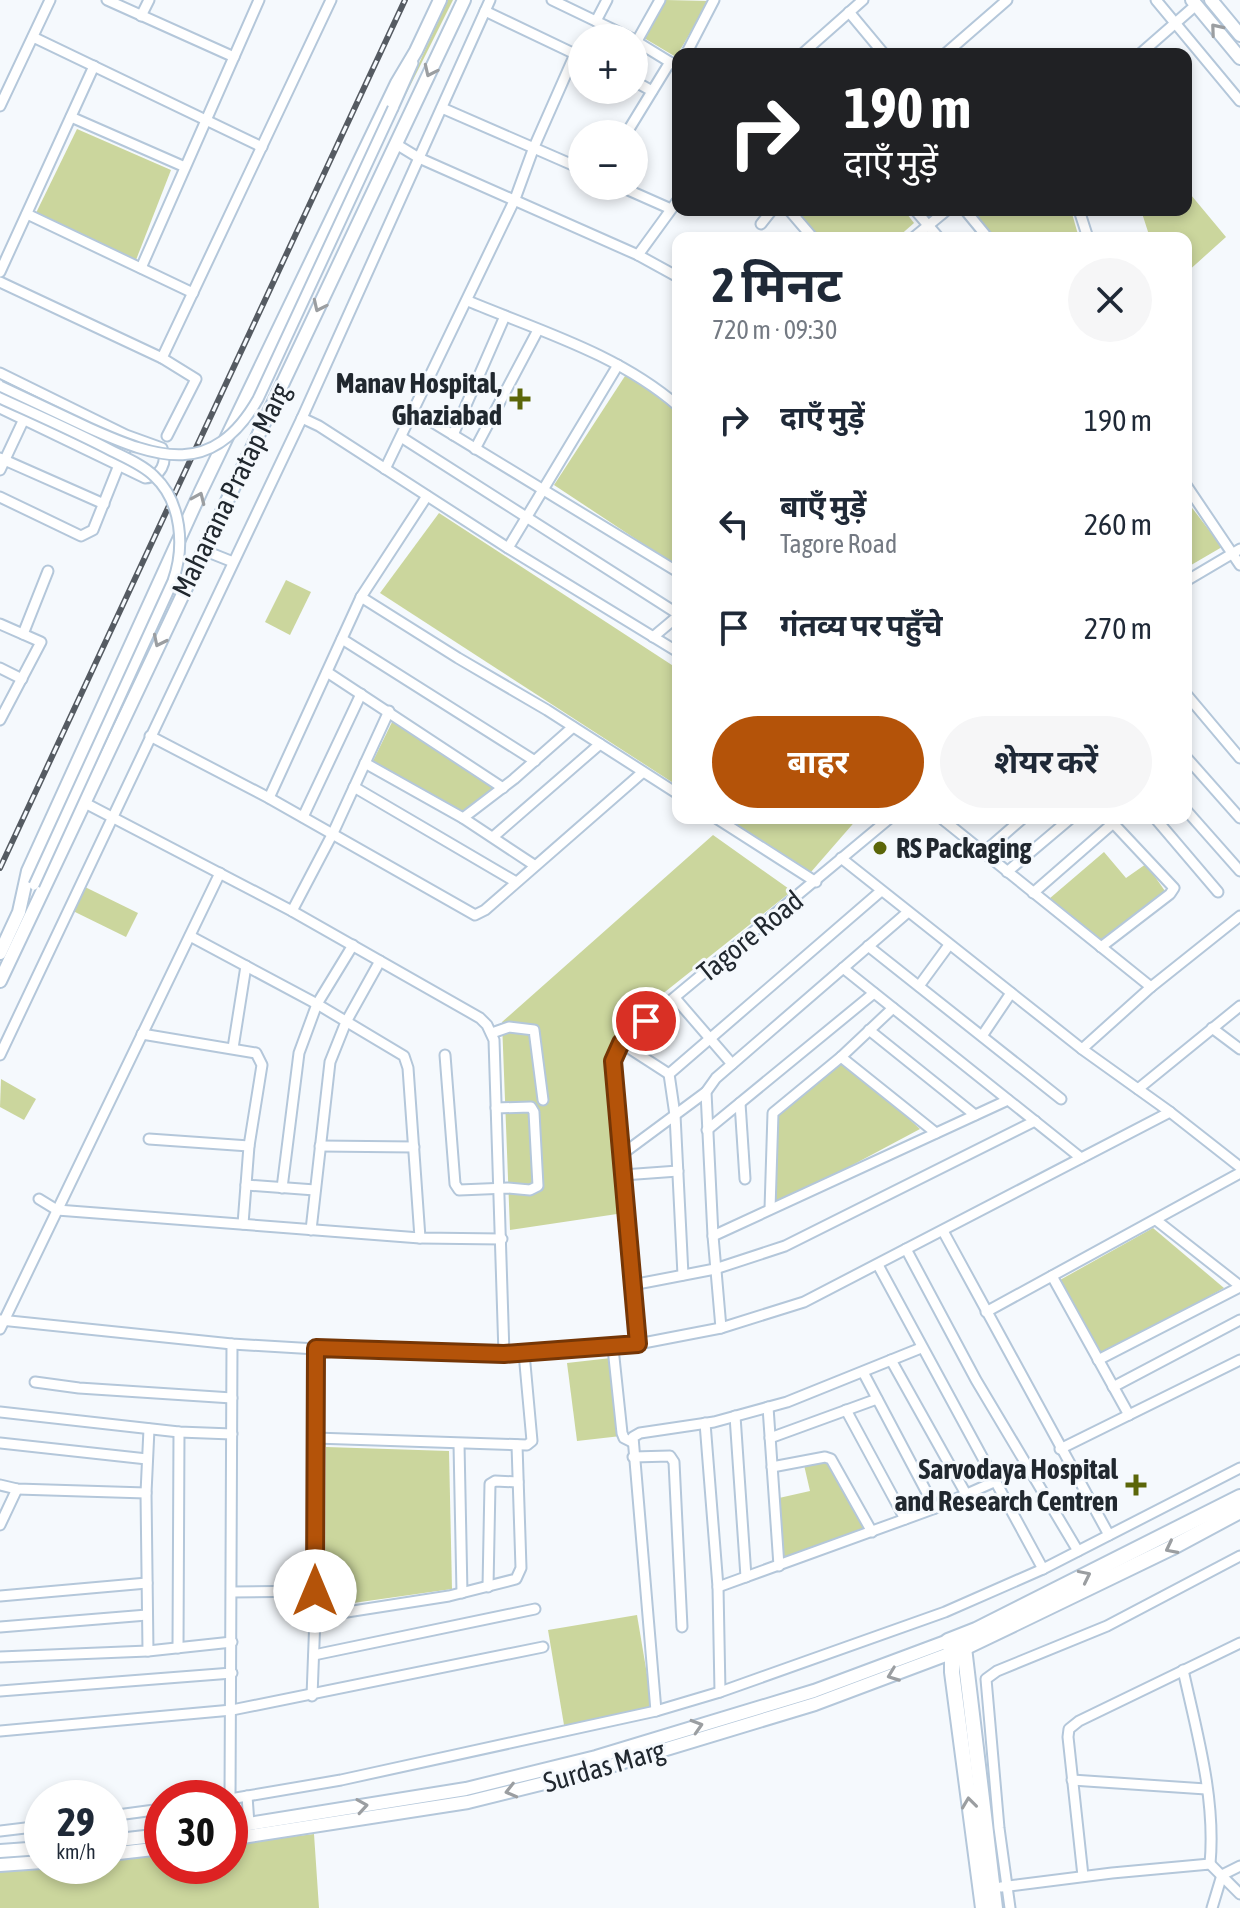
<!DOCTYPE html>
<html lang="hi">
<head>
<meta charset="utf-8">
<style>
	:root { --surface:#fff; --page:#f6f6f7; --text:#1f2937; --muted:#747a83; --accent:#b45309 }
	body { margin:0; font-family:"Asap Condensed","Noto Sans Devanagari",sans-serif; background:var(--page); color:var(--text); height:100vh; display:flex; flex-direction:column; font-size:30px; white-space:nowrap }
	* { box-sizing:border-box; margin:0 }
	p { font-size:26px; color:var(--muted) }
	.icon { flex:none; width:44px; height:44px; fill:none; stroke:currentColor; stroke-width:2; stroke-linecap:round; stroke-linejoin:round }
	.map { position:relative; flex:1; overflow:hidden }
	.sheet { position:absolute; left:672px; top:232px; width:520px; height:592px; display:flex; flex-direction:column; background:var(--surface); border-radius:16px; box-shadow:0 4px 12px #0003 }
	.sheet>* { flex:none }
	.hud { position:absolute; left:672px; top:48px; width:520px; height:168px; border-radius:16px; box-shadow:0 4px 12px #0003; background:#202124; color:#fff; overflow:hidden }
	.fabs { position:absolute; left:568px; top:24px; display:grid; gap:16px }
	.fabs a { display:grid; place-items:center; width:80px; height:80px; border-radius:50%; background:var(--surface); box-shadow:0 4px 12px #0003; font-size:40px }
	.speed { position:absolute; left:24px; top:1780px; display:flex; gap:16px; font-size:40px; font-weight:700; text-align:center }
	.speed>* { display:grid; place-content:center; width:104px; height:104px; border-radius:50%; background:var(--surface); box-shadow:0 4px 12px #0003; line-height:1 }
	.speed small { font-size:20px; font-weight:400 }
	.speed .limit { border:12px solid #d22; background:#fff; color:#111 }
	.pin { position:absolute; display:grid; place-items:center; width:68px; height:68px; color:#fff; margin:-34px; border:4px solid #fff; border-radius:50%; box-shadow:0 2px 8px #0007 }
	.me { position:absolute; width:88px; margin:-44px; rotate:0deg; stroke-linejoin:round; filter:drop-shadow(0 0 6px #0008) }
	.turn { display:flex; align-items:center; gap:28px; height:168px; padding:0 40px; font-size:36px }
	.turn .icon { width:104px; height:104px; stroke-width:2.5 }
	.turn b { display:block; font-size:56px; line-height:68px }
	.round { display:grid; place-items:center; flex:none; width:84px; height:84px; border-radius:42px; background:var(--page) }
	.head { display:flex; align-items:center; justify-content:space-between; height:136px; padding:0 40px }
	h1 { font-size:48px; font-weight:700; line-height:60px }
	.primary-button { display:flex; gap:16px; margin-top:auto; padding:16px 40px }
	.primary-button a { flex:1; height:92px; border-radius:48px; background:var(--accent); color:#fff; font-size:32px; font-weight:700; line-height:92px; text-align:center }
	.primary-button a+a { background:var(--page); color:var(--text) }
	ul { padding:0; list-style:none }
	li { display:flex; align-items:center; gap:24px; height:104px; padding:0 40px }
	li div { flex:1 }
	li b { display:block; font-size:30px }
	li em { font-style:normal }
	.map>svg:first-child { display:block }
	.green { fill:#cbd69d }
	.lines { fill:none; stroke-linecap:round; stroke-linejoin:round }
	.minor-casing { stroke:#b4c7da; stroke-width:13 }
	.major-casing { stroke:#b4c7da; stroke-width:16 }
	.highway-casing { stroke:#b4c7da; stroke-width:18 }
	.minor { stroke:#fff; stroke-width:9 }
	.major { stroke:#fff; stroke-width:12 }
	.highway { stroke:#fff; stroke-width:14 }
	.rail-casing { stroke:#555b62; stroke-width:6 }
	.rail { stroke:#f5f9fd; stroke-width:3; stroke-dasharray:9; stroke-linecap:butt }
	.minor-bridge-casing { stroke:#b4c7da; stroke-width:13; stroke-linecap:butt }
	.minor-bridge { stroke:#fff; stroke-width:9 }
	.oneway { stroke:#9b9ea1 }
	.route-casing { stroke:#753606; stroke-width:20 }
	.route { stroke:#b45309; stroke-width:14 }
	.poi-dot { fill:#5b6609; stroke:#f5f9fd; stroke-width:3 }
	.labels { text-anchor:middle; stroke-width:6; stroke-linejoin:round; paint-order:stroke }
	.poi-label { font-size:28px; font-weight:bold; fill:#21282f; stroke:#f5f9fd; text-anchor:end }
	.street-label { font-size:28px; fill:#21282f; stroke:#f5f9fd }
</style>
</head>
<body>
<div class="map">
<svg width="1240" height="1908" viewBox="0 0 1240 1908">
	<rect width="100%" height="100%" fill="#f5f9fd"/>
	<g class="green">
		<path d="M 448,0 L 453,0 L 394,118 Z"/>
		<path d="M 666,0 L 709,1 L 676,57 L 644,38 Z"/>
		<path d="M 77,129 L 171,170 L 136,260 L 36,213 Z"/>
		<path d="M 1186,189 L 1226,237 L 1186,273 L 1186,238 L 1150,238 L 1141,210 L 1186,210 Z"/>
		<path d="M 794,210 L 904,210 L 914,223 L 897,238 L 819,238 Z"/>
		<path d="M 968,210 L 1071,210 L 1079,238 L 991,238 Z"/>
		<path d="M 629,374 L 678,407 L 678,567 L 554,485 L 625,376 Z"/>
		<path d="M 1186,500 L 1222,547 L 1186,568 Z"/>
		<path d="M 439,513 L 678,669 L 678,786 L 380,593 Z"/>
		<path d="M 286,580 L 311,592 L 290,635 L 265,622 Z"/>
		<path d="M 393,720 L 498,788 L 465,814 L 373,761 Z"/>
		<path d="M 727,818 L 858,818 L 811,872 Z"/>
		<path d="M 713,835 L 792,891 L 617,1030 L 617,1214 L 510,1230 L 502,1022 Z"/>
		<path d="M 1104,852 L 1126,878 L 1146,864 L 1165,891 L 1101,945 L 1049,899 Z"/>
		<path d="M 85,887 L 138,913 L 126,937 L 73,911 Z"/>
		<path d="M 841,1057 L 920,1129 L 770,1209 L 775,1105 Z"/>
		<path d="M 1,1079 L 36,1099 L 24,1120 L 0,1107 Z"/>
		<path d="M 1153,1228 L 1224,1288 L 1102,1356 L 1060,1280 Z"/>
		<path d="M 611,1358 L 621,1436 L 577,1441 L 567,1363 Z"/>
		<path d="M 326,1447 L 449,1451 L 452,1589 L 325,1607 Z"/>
		<path d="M 828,1461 L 867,1527 L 784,1557 L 779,1498 L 810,1491 L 804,1465 Z"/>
		<path d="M 637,1615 L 653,1710 L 564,1725 L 548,1630 Z"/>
		<path d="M 314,1834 L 319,1908 L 0,1908 L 0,1869 L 110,1866 L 110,1857 L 162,1852 L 162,1866 L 230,1866 L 230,1844 Z"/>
	</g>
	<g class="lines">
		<g class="minor-casing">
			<g id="minor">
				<path d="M 107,0 L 234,57"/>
				<path d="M 552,0 L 631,38"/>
				<path d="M 1156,0 L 1240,101"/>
				<path d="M 849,12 L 884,54"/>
				<path d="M 141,16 L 149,0"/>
				<path d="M 596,21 L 607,0"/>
				<path d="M 33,37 L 262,147"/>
				<path d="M 634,40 L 678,67"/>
				<path d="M 637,41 L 660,0"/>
				<path d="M 686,54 L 714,0"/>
				<path d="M 802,54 L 863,0"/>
				<path d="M 945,54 L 1007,0"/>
				<path d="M 1140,54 L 1196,5"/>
				<path d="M 634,81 L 652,91"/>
				<path d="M 0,106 L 50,0"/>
				<path d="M 393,108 L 413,63"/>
				<path d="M 442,108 L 582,169"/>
				<path d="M 71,117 L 185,167"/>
				<path d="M 626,134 L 670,62"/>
				<path d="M 396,144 L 419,158 L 638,255 L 678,277"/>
				<path d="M 619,186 L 671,209"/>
				<path d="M 789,210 L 813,238"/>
				<path d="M 915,210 L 939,238"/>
				<path d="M 965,210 L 988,238"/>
				<path d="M 1079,210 L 1088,238"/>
				<path d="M 27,214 L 193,293"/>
				<path d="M 761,224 L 772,210"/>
				<path d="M 913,238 L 947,210"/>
				<path d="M 638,255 L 678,200"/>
				<path d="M 141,268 L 259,0"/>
				<path d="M 0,272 L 94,66"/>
				<path d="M 0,282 L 162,358 L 196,379 L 167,436"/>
				<path d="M 468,301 C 540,331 618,354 678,406"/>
				<path d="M 162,358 L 331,0"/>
				<path d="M 0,373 L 126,435 L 162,448 C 168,462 161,477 145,478 L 0,408"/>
				<path d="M 414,411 L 678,572"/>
				<path d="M 302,418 L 319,426 L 508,548 L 678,652"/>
				<path d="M 453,435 L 505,316"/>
				<path d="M 401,437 L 678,614"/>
				<path d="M 475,449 L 538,330"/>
				<path d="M 0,458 L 104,504"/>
				<path d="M 385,469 L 515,199 L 534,147 L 575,54 L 485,11"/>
				<path d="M 0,470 L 24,419"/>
				<path d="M 1186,485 L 1240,565"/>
				<path d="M 0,497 L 81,536 L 93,530 L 129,440"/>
				<path d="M 508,548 L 618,365"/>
				<path d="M 203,550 L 233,562"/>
				<path d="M 1186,581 L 1240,549"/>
				<path d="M 361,597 L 458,658 L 547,710 L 678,794"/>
				<path d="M 0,624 L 41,642 L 0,720"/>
				<path d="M 23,634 L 48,571"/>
				<path d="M 653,637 L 678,616"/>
				<path d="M 342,639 L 535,761"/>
				<path d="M 0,668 L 22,679"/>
				<path d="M 327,672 L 503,788"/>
				<path d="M 1186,694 L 1240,758"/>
				<path d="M 150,736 L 269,798 L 475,915 L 485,910 L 643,772"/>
				<path d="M 1186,757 L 1240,818"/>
				<path d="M 365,763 L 463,818 L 514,779 L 573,727"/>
				<path d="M 354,787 L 516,882"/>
				<path d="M 269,798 L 361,597 L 427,496"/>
				<path d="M 83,802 L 292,911 L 480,1018 L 487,1025 L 494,1040 L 504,1354"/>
				<path d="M 1186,810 L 1240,871"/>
				<path d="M 303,817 L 361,694"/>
				<path d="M 463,818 L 534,865"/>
				<path d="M 716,818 L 816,882"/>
				<path d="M 941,818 L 1151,987"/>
				<path d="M 1155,818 L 1218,892"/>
				<path d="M 493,837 L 600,744"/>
				<path d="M 983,853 L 1023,818"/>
				<path d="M 841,858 L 1082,1049 L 1170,1112 L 1240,1167"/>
				<path d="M 1007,872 L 1071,818"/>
				<path d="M 1033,893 L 1119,818"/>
				<path d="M 292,911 L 333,833 L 389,711"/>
				<path d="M 190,936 L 317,1004 L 404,1056 L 408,1068 L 420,1238"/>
				<path d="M 868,946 L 1061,1099"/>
				<path d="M 1101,947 L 1170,894 L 1174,888 L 1113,823"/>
				<path d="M 843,968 L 1081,1158"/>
				<path d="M 919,986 L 949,945"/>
				<path d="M 675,998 L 732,1064"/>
				<path d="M 1212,1028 L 1240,1049"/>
				<path d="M 869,1030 L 975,1115"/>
				<path d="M 492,1033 L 509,1027 L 534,1030 L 543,1100"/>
				<path d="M 142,1034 L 256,1053 L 262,1065 L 249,1146 L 243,1224"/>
				<path d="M 982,1036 L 1011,993"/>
				<path d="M 621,1043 L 669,1074"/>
				<path d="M 233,1048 L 246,966"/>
				<path d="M 1082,1049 L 1151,987 L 1240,916"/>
				<path d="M 0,1055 L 302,418 L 490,0"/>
				<path d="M 445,1055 L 455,1184 L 459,1190 L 508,1188 L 530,1190 L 538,1186 L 534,1112 L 531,1107 L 496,1108"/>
				<path d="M 841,1057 L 936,1133"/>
				<path d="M 1138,1089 L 1240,1006"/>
				<path d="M 740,1103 L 745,1179"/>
				<path d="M 707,1130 L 874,993"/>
				<path d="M 149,1139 L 249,1146"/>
				<path d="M 320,1146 L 414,1147"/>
				<path d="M 621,1155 L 706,1092"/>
				<path d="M 623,1175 L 678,1171"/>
				<path d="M 246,1185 L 315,1190"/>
				<path d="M 282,1188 L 299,1053 L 317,1004 L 353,945"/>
				<path d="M 39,1199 L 57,1210 L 420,1238 L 502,1239"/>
				<path d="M 770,1209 L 773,1113 L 841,1057 L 893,1008"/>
				<path d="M 1156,1220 L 1240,1286"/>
				<path d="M 311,1230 L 330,1062 L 346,1022 L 380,961"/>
				<path d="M 943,1231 L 1109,1535"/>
				<path d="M 713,1236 L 1008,1100"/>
				<path d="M 906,1249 L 976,1380 L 1078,1551"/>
				<path d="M 878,1265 L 1043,1569"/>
				<path d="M 683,1275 L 675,1115 L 669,1074 L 881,891"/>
				<path d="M 1052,1276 L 1129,1415"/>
				<path d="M 632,1285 L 715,1269 L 785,1246 L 1035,1121"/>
				<path d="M 986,1312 L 1240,1173"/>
				<path d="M 0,1320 L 232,1344 L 366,1352 L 504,1354 L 638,1344 L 721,1328 L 804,1302 L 1170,1112"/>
				<path d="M 721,1328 L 713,1236 L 706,1092 L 716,1078 L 908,912"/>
				<path d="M 0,1329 L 220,873"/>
				<path d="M 638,1344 L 613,1061 L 615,1052 L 628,1036 L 890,818"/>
				<path d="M 613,1348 L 622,1433 L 624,1438 L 632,1442"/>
				<path d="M 891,1360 L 966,1494"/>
				<path d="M 1098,1360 L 1240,1287"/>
				<path d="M 863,1372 L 935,1508"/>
				<path d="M 35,1382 L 79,1388 L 232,1398"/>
				<path d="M 1113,1387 L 1240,1320"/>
				<path d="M 768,1407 L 779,1566"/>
				<path d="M 846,1410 L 905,1519"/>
				<path d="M 0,1412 L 179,1432 L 232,1434"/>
				<path d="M 735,1416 L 746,1577"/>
				<path d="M 705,1423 L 718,1587 L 720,1692"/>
				<path d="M 315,1438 L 527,1445 L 532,1441 L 524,1353"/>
				<path d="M 770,1438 L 877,1399"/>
				<path d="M 0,1443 L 147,1459"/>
				<path d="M 459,1444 L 462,1593"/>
				<path d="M 1060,1449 L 1240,1360"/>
				<path d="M 633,1457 L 670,1456 L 674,1462 L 682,1627"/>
				<path d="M 772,1467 L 825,1457 L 831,1459 L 872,1532"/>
				<path d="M 0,1485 L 17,1489 L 146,1493"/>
				<path d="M 0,1525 L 17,1489"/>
				<path d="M 488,1587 L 490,1484 L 495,1481 L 518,1482"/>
				<path d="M 718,1587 L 933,1509 L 994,1482"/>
				<path d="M 232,1592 L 315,1591"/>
				<path d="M 0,1596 L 147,1583"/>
				<path d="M 315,1617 L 449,1596 L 516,1579 L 521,1568 L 517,1445"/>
				<path d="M 0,1627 L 147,1615"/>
				<path d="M 178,1648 L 179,1432"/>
				<path d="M 148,1651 L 146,1493 L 149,1429"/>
				<path d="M 314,1655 L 535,1609"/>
				<path d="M 0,1657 L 148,1651 L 232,1642"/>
				<path d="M 1183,1670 C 1197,1733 1216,1799 1210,1864"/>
				<path d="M 0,1691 L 232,1673"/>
				<path d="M 312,1696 L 315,1617 L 316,1348"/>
				<path d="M 656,1711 L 633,1437 L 640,1433 L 714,1422 L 787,1402 L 921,1348"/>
				<path d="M 0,1731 L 232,1710 L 543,1647"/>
				<path d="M 1072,1780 L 1206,1789"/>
				<path d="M 247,1796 L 249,1824"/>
				<path d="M 230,1799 L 341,1780 L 656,1711 L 720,1692 L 945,1612 L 1043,1569 L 1240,1468"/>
				<path d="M 230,1799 L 232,1344"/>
				<path d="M 110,1816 L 162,1809"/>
				<path d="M 0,1831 L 42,1826"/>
				<path d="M 1083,1876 L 1068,1737 L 1069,1729 L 1079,1721 L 1240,1643"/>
				<path d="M 1001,1887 L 1112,1873 L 1210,1864 L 1240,1894"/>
				<path d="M 1010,1908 L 999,1828 L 986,1679 L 997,1671 L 1107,1626 L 1240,1556"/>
				<path d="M 1212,1908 L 1222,1875 L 1240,1866"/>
			</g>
		</g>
		<g class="major-casing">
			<g id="major">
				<path d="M 1192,0 L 1240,58"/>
				<path d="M 1211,0 L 1240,35"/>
				<path d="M 0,953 L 19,912 L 28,871 L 201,491 L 397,83 L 416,51 L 440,0"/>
				<path d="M 0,981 L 464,0"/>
				<path d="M 230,1827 L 466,1789 L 596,1757 L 814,1691 L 948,1641"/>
				<path d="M 230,1839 L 468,1802 L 597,1770 L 815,1704 L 959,1650"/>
				<path d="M 110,1841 L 162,1835"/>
				<path d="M 0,1851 L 42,1848"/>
				<path d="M 110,1854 L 162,1848"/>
				<path d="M 0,1865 L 42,1862"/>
			</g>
		</g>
		<g class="highway-casing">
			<g id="highway">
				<path d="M 963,1639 L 995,1908"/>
				<path d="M 966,1647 L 1171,1548 L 1240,1511"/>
				<path d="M 983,1908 L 952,1672 L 952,1652 L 948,1641 L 976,1630 L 1240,1497"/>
			</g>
		</g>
		<use href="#minor" class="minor"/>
		<use href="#major" class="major"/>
		<use href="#highway" class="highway"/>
		<g class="rail-casing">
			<path id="rail" d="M 0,868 L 405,0"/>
		</g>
		<use href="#rail" class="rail"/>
		<g class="minor-bridge-casing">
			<g id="minor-bridge">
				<path d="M 0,386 C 30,400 59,414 89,428 C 158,459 213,478 258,399 L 393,108"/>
				<path d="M 0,398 C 37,415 76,432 112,451 C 126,458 143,465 154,476 C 182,502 185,547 173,581 L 34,885"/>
			</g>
		</g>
		<use href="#minor-bridge" class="minor-bridge"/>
	</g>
	<defs><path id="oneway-chevron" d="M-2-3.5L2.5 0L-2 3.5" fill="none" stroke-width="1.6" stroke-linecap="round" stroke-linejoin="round" transform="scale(2)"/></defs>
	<g class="oneway">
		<use href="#oneway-chevron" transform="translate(1216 29) rotate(-130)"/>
		<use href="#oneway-chevron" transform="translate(430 71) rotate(115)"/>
		<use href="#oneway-chevron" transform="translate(319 306) rotate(115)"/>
		<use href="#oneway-chevron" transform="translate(199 498) rotate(-66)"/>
		<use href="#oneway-chevron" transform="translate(159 641) rotate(116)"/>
		<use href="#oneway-chevron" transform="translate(1171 1548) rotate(153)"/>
		<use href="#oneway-chevron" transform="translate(1085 1576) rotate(-26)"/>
		<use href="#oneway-chevron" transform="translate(893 1675) rotate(159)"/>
		<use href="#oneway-chevron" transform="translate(697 1726) rotate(-17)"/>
		<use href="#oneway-chevron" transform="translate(511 1791) rotate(166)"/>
		<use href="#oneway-chevron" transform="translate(969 1803) rotate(-97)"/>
		<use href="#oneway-chevron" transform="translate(362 1806) rotate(-9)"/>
	</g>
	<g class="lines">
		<g class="route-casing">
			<path id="route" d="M 315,1591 L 316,1348 L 504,1354 L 638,1344 L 613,1061 L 621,1043 L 646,1021"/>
		</g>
		<use href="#route" class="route"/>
	</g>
	<g class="poi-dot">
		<path d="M516 387h8v8h8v8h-8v8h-8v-8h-8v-8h8z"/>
		<circle cx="880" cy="848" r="8"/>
		<path d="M1132 1473h8v8h8v8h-8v8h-8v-8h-8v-8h8z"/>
	</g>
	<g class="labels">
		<g class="poi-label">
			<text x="502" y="393">Manav Hospital,<tspan x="502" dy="32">Ghaziabad</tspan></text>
			<text x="896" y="858" text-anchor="start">RS Packaging</text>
			<text x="1118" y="1479">Sarvodaya Hospital<tspan x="1118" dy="32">and Research Centren</tspan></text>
		</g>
		<g class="street-label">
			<text transform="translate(231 490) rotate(-64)" y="10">Maharana Pratap Marg</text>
			<text transform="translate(750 936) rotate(-39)" y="10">Tagore Road</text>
			<text transform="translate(604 1766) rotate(-16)" y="10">Surdas Marg</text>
		</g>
	</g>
</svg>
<div class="fabs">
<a>+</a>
<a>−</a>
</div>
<div class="speed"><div>29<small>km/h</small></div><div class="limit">30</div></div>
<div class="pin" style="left:646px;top:1021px;background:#d93025"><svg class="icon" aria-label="arrive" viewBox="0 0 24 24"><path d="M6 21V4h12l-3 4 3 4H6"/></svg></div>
<svg class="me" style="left:315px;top:1591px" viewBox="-20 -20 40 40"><circle r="19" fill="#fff"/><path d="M0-13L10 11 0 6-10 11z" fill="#b45309"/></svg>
<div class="hud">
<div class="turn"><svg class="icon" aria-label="right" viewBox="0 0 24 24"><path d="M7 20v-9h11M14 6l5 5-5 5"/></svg><div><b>190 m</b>दाएँ मुड़ें</div></div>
</div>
<section class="sheet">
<div class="head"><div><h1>2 मिनट</h1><p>720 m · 09:30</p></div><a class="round"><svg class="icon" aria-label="close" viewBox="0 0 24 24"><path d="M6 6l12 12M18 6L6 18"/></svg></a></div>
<ul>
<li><svg class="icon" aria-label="right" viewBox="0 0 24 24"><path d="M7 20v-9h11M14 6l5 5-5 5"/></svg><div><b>दाएँ मुड़ें</b></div><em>190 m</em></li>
<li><svg class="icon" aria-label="left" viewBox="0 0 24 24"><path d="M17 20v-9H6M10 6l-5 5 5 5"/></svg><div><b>बाएँ मुड़ें</b><p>Tagore Road</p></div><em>260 m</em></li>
<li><svg class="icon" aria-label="arrive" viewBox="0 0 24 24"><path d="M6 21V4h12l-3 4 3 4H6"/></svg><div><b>गंतव्य पर पहुँचे</b></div><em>270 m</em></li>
</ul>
<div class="primary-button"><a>बाहर</a><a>शेयर करें</a></div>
</section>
</div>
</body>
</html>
